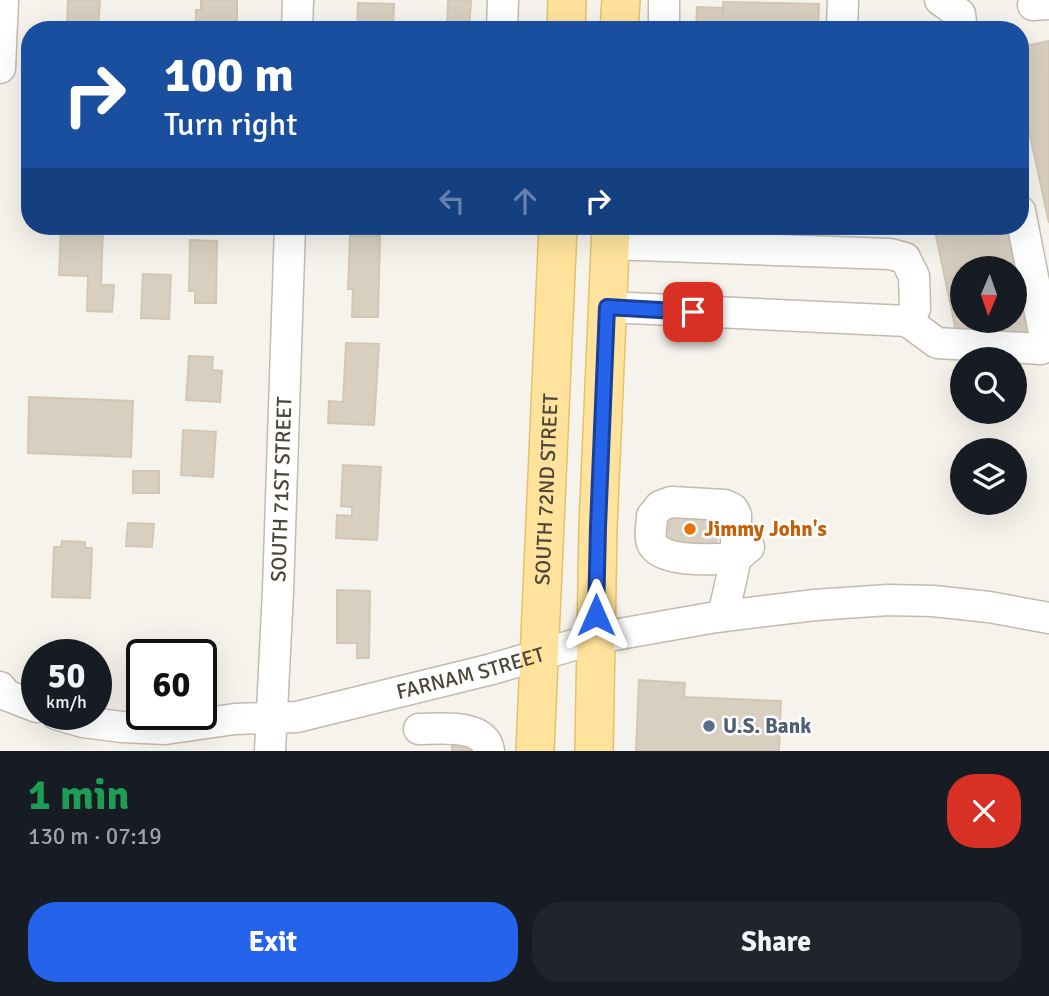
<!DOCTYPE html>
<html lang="en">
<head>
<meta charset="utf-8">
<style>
	:root { --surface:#171b24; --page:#20242c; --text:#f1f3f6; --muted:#9ea1a6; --accent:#2563eb }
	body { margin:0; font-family:Signika,sans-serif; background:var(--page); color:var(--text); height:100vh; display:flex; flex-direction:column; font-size:26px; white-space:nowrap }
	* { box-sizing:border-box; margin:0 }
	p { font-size:23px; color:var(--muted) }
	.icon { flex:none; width:38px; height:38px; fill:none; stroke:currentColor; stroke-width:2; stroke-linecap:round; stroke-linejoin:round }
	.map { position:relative; height:751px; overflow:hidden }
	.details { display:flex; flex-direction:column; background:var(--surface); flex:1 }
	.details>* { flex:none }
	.top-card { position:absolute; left:21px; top:21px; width:1008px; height:214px; border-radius:28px; box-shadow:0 7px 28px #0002; background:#1a4fa0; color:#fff; overflow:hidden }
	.needle { width:46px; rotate:182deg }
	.buttons { position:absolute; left:950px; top:256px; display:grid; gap:14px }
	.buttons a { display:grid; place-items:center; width:77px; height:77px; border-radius:50%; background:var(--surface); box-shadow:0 7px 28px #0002; font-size:35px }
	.speed { position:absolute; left:21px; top:639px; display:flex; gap:14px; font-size:35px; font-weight:700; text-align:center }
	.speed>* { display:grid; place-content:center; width:91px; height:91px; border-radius:50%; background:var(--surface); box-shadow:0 7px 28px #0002; line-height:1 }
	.speed small { font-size:18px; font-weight:400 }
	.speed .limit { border:4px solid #111; border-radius:10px; background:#fff; color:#111 }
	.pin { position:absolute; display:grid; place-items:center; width:60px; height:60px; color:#fff; margin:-30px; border-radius:14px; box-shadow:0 4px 10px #0006 }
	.me { position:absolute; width:77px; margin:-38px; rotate:0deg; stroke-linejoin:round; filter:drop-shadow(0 0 5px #0008) }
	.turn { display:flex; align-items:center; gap:24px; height:147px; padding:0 28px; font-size:32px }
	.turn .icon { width:91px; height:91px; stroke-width:2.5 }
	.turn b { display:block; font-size:49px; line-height:60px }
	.lanes { display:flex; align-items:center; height:66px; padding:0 28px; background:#0003; justify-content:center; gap:35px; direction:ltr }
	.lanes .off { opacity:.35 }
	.round { display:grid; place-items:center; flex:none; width:74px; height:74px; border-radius:28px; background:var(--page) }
	.headline { display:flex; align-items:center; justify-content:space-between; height:119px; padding:0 28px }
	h1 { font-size:42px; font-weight:800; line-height:52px; color:#1e9e55 }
	.cta { display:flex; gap:14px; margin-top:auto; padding:14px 28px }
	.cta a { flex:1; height:80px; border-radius:28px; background:var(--accent); color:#fff; font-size:28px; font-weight:800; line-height:80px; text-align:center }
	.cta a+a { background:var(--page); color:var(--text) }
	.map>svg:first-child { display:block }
	.building { fill:#d8cfc1; stroke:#d3c7b4; stroke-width:2; fill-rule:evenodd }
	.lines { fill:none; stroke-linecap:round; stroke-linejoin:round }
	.minor-casing { stroke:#c2bbae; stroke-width:33 }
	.major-casing { stroke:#e6c16a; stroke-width:40 }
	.minor { stroke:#fff; stroke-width:30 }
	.major { stroke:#ffe39c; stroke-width:37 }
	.route-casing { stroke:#184099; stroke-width:18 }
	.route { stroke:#2563eb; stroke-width:12 }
	.food-dot { fill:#e8710a; stroke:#fff; stroke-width:2.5 }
	.service-dot { fill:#5c6f8a; stroke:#fff; stroke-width:2.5 }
	.labels { text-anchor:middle; stroke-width:5; stroke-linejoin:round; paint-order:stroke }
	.street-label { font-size:21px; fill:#4b4439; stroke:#fff }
	.food-label { font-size:21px; font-weight:bold; fill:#c56008; stroke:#fff; text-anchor:start }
	.service-label { font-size:21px; font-weight:bold; fill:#4e5e75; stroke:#fff; text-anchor:start }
</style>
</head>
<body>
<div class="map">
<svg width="1049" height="751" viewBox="0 0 1049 751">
	<rect width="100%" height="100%" fill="#f6f3ec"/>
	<g class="building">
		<path d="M 68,0 L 100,0 L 98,30 L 71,30 L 71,25 L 67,25 Z"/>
		<path d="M 201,0 L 237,0 L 237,30 L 196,30 L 196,10 L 201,10 Z"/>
		<path d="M 448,0 L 471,0 L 469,30 L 447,30 Z"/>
		<path d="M 723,2 L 819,4 L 818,30 L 722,30 Z"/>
		<path d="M 358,3 L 394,4 L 393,30 L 357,30 Z"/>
		<path d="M 697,7 L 723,8 L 722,30 L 696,29 Z"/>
		<path d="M 1049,41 L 1049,223 L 1020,90 L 1020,47 Z"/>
		<path d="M 61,226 L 103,226 L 101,285 L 114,285 L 112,312 L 87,311 L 88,276 L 59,275 Z"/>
		<path d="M 934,226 L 1011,226 L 1031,335 L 957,336 ZM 962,268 L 1015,268 L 1015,320 L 962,320 Z"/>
		<path d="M 350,236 L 380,236 L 378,317 L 352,317 L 353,289 L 348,289 Z"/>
		<path d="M 190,240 L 217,241 L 216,303 L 195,303 L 195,291 L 189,291 Z"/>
		<path d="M 143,274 L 171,275 L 169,319 L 141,318 Z"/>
		<path d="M 346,343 L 379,344 L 374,425 L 328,423 L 329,401 L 343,402 Z"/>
		<path d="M 189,356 L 213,357 L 212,370 L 222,371 L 220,402 L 186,400 Z"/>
		<path d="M 29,397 L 133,401 L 131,457 L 28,453 Z"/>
		<path d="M 183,430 L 216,432 L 213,477 L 181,475 Z"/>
		<path d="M 343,465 L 381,467 L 377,540 L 336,538 L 337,515 L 352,516 L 352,507 L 341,506 Z"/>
		<rect x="133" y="471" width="26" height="22"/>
		<path d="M 663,510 L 718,513 L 716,548 L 662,545 Z"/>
		<path d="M 128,523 L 154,524 L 152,547 L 126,546 Z"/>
		<path d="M 62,541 L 85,542 L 85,548 L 92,548 L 90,598 L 52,597 L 54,547 L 61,547 Z"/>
		<path d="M 337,590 L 370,591 L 369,658 L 357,658 L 357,643 L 337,643 Z"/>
		<path d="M 639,680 L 685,683 L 684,697 L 781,701 L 779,751 L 636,751 Z"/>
		<path d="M 452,746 L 477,747 L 477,751 L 452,751 Z"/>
	</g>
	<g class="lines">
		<g class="minor-casing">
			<g id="minor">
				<path d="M 940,0 L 960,14 L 962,30"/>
				<path d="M 1033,5 L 1049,4"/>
				<path d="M 297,30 L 298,0"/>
				<path d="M 502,30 L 503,0"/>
				<path d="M 664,30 L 664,0"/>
				<path d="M 842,30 L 843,0"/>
				<path d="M 0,68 L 3,0"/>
				<path d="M 607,307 L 907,321 L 915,309 L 914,276 L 905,258 L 890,254 L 610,244"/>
				<path d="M 907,321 L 937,343 L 1041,349 L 1044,333 L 1020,211"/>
				<path d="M 671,502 L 725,505 L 733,509 L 736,515 L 736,558 C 718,559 661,564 652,543 C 649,536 652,524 652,516 L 660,506 Z"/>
				<path d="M 723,616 L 736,558 L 749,547"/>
				<path d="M 0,687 L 6,695 L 37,707"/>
				<path id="s1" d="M 56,714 L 83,722 L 122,727 L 165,729 L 235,719 L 297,717 L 492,669 L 597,638 L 716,617 L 815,605 L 888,600 L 933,601 L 989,607 L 1049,618"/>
				<path d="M 419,729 C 440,729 486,723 489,751"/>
				<path id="s2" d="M 270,751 L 278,591 L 290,226"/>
			</g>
		</g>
		<g class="major-casing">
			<g id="major">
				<path d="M 566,30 L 567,0"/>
				<path d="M 619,30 L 621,0"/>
				<path id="s3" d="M 535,751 L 558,226"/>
				<path d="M 594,751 L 598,527 L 611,226"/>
			</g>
		</g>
		<use href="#minor" class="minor"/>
		<use href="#major" class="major"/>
	</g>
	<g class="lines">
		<g class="route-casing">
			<path id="route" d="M 596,615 L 598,527 L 607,307 L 693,312"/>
		</g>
		<use href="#route" class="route"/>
	</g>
	<circle class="food-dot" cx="690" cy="529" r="7"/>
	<circle class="service-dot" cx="709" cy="726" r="7"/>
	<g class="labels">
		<g class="street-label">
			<text dy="7" stroke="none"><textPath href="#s2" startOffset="262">SOUTH 71ST STREET</textPath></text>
			<text dy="7" stroke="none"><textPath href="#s3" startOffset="262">SOUTH 72ND STREET</textPath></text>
			<text dy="7" stroke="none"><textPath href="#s1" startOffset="422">FARNAM STREET</textPath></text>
		</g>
		<g class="food-label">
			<text x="704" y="536">Jimmy John's</text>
		</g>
		<g class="service-label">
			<text x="723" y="733">U.S. Bank</text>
		</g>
	</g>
</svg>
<div class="buttons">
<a><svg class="needle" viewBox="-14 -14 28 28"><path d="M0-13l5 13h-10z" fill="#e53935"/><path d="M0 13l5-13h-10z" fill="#9ea1a6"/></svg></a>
<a><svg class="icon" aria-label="search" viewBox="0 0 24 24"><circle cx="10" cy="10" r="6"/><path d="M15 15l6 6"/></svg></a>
<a><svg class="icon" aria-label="layers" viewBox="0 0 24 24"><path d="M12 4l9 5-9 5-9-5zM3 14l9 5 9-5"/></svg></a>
</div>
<div class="speed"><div>50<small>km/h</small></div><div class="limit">60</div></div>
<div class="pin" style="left:693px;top:312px;background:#d93025"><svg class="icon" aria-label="arrive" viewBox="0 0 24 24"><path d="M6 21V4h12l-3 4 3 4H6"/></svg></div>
<svg class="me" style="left:596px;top:615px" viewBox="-20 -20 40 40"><path d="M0-17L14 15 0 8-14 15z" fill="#2563eb" stroke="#fff" stroke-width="4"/></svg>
<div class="top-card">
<div class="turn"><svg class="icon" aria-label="right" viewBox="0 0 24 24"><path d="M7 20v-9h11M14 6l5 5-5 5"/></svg><div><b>100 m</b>Turn right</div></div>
<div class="lanes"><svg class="icon off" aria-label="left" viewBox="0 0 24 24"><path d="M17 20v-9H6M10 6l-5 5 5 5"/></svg><svg class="icon off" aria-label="ahead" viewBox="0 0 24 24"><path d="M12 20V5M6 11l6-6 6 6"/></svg><svg class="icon" aria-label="right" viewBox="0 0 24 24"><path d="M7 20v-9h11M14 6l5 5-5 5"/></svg></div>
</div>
</div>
<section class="details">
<div class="headline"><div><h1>1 min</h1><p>130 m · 07:19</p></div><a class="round" style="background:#d93025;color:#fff"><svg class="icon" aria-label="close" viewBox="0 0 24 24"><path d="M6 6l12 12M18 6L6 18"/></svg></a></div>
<div class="cta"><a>Exit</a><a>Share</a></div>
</section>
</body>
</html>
